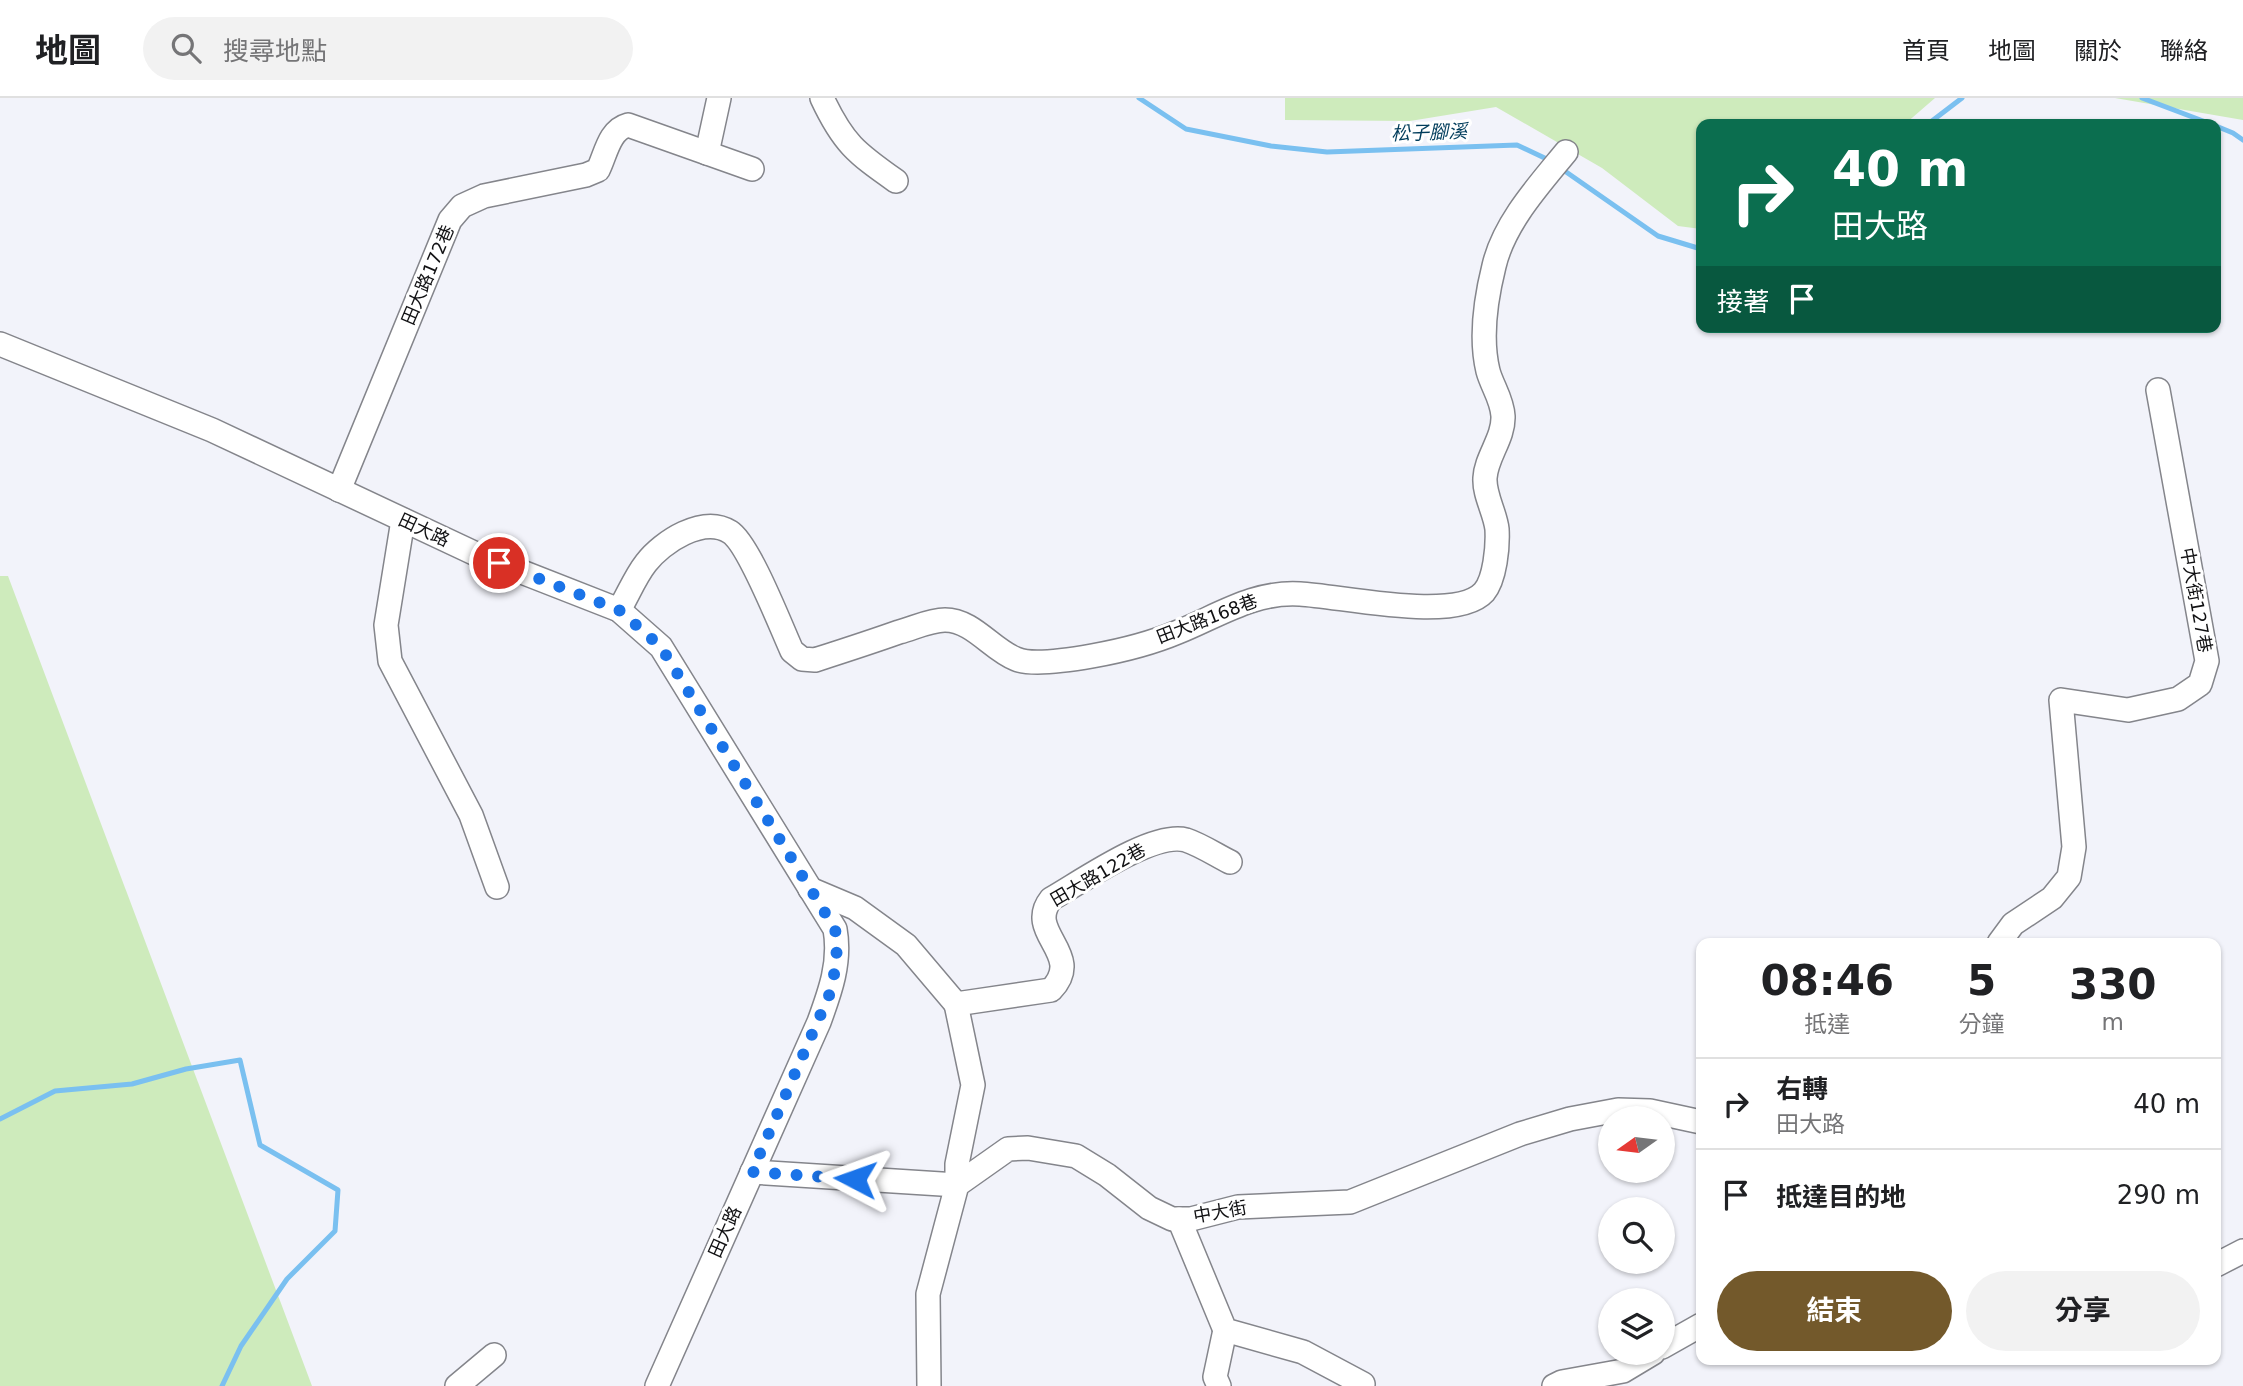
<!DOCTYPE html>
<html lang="zh-TW">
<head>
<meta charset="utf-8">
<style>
	:root { --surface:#fff; --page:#f2f2f2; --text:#202124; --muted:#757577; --line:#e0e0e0; --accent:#73592b }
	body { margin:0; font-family:"DejaVu Sans","Noto Sans TC",sans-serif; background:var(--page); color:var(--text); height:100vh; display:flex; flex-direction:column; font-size:26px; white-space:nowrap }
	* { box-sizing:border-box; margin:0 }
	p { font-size:23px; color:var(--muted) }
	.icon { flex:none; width:38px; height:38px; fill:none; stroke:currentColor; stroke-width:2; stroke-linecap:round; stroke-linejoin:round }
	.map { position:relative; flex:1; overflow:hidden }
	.sheet { position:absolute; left:1696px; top:840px; width:525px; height:427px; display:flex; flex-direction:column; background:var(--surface); border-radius:14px; box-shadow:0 2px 5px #0004 }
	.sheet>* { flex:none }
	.banner { position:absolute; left:1696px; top:21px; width:525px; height:214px; border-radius:14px; box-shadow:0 2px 5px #0004; background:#0b6e4f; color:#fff; overflow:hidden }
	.needle { width:46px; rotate:256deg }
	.fabs { position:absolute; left:1598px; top:1008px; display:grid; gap:14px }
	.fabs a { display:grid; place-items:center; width:77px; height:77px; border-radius:50%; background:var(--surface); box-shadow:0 2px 5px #0004; font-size:35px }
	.pin { position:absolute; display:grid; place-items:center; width:60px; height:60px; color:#fff; margin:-30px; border:4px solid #fff; border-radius:50%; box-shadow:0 2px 7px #0007 }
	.me { position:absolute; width:77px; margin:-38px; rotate:274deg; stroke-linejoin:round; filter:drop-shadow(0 0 5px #0008) }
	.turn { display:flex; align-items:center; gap:24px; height:147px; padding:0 21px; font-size:32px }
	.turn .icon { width:91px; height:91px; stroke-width:2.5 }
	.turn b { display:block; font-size:49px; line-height:60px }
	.then { display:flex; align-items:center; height:66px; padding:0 21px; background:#0003; gap:14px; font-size:26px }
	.eta { display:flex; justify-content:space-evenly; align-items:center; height:119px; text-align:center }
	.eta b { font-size:42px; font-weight:700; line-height:49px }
	.button { display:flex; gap:14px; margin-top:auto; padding:14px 21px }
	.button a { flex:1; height:80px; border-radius:42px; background:var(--accent); color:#fff; font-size:28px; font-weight:700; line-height:80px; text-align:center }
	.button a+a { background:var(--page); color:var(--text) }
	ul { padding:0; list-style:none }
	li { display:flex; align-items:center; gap:21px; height:91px; padding:0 21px; border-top:2px solid var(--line) }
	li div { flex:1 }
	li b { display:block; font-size:26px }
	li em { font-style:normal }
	header { display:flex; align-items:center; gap:42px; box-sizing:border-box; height:98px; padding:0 35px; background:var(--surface); border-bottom:2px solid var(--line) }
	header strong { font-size:33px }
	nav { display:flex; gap:38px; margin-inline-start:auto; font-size:24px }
	.search { width:490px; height:63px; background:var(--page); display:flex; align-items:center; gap:18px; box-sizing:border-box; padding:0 24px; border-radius:38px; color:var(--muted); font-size:26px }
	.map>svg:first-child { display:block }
	.green { fill:#ceebbc }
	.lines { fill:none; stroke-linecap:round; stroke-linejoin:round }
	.stream { stroke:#7ac0f0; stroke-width:5 }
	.minor-casing { stroke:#84858b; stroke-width:26 }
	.minor { stroke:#fff; stroke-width:23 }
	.route { stroke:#1a73e8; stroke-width:12; stroke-dasharray:0 21.6 }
	.labels { text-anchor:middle; stroke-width:6; stroke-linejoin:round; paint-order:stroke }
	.street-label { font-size:18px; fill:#111113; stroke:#fff }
	.water-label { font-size:19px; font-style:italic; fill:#003c5b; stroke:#fff }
</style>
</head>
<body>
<header>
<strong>地圖</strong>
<div class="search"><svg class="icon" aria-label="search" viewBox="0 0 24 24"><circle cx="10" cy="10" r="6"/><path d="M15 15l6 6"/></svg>搜尋地點</div>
<nav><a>首頁</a><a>地圖</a><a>關於</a><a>聯絡</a></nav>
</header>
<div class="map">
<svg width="2243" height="1288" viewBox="0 0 2243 1288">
	<rect width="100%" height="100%" fill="#f2f3fa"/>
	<g class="green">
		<path d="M 1285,0 L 1935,0 L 1905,26 L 1701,26 L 1701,131 L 1678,128 L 1602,70 L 1496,9 L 1410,23 L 1285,22 Z"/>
		<path d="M 2115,0 L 2243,0 L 2243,22 Z"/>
		<path d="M 0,478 L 8,478 L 312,1288 L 0,1288 Z"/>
	</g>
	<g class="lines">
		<g class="stream">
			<path d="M 1139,0 L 1186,31 L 1271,48 L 1327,54 L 1517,47 L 1551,63"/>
			<path d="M 2142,0 L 2211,26"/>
			<path d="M 1928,26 L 1962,0"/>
			<path d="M 2216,28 L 2233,35 L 2243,42"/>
			<path d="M 1559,69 L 1658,138 L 1701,151"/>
			<path d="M 0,1021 L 55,993 L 132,986 L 186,971 L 240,962 L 260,1047 L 338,1092 L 335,1133 L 287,1181 L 241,1248 L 222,1288"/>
		</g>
		<g class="minor-casing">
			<g id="minor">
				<path d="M 822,0 C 843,45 856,55 896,83"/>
				<path d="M 707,55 L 719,0"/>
				<path d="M 0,246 L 212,332 L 476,456 L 619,512 L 661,549 L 835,831 C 841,864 830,894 819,924 L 657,1288"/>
				<path d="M 339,392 L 450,122 L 462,108 L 484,98 L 586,77 L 598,72 C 606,56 609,32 628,27 L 752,71"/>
				<path d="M 403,422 L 386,527 L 390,563 L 471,717 L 497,789"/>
				<path d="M 619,512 C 628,497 635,479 646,465 C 662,444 703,417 730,434 C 749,446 781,529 792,553 L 802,561 L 815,562 C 843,553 871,544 899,534 C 914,530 930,522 945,522 C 973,522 992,552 1016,561 C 1032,568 1075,561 1092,558 C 1120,553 1152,545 1178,534 C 1218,518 1254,493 1300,496 C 1341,498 1456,525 1484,494 C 1495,481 1498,449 1497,431 C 1495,414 1484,397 1485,380 C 1486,359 1504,340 1503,318 C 1502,301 1492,288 1488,273 C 1480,240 1486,200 1494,168 C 1504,125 1539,87 1566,54"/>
				<path d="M 810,791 L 855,810 L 906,847 L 956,906 L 1051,892 C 1086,856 1024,835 1051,801 C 1081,784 1153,733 1186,742 C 1201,747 1216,757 1230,764"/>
				<path d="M 1999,845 L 2013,826 L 2052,800 L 2069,779 L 2074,749 L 2061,602 L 2128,612 L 2178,601 L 2200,586 L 2207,563 L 2158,292"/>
				<path d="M 752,1074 L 957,1087 L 957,1066 L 973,987 L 956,906"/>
				<path d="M 1179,1121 L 1225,1232 L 1303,1254 L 1363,1286"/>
				<path d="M 2216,1167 L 2243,1153"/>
				<path d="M 1662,1249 L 1701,1227"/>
				<path d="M 457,1288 L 494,1257"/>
				<path d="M 929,1288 L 928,1196 L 957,1087 L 1008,1051 L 1028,1050 L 1076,1058 L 1107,1077 L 1149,1110 L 1172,1121 L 1191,1121 L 1238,1109 L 1350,1104 L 1520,1036 L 1570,1021 L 1618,1012 L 1650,1013 L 1701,1024"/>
				<path d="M 1219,1288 L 1215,1279 L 1225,1232"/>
				<path d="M 1554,1288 L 1562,1284 L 1623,1273 L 1653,1255"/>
			</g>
		</g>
		<use href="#minor" class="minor"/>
	</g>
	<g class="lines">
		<path class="route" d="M 499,465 L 619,512 L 661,549 L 835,831 C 839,854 835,874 830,895 L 752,1074 L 855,1081"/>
	</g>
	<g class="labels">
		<g class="street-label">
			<text transform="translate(428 177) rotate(-67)" y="6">田大路172巷</text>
			<text transform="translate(424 432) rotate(25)" y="6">田大路</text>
			<text transform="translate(2196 502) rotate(80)" y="6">中大街127巷</text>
			<text transform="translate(1207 521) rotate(-21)" y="6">田大路168巷</text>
			<text transform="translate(1098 777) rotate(-30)" y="6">田大路122巷</text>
			<text transform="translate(1220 1114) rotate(-10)" y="6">中大街</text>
			<text transform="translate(725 1134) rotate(-66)" y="6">田大路</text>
		</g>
		<g class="water-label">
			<text transform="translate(1429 34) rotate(-2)" y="7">松子腳溪</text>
		</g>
	</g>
</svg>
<div class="fabs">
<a><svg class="needle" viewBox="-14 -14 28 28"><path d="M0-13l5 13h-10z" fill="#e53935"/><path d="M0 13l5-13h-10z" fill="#757577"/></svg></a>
<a><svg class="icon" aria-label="search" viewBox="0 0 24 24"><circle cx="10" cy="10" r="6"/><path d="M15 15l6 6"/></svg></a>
<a><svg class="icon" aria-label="layers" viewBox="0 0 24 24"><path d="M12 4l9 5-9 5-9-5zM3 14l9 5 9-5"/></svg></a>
</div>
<div class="pin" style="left:499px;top:465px;background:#d93025"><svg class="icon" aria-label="arrive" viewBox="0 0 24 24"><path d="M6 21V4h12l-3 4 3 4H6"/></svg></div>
<svg class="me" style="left:855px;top:1081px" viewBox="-20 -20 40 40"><path d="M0-17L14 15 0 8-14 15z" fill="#1a73e8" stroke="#fff" stroke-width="4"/></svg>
<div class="banner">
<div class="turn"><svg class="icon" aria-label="right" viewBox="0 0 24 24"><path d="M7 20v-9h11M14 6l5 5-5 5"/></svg><div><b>40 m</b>田大路</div></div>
<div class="then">接著<svg class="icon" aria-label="arrive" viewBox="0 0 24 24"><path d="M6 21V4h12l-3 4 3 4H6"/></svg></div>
</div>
<section class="sheet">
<div class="eta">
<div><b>08:46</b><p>抵達</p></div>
<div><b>5</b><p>分鐘</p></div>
<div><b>330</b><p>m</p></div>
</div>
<ul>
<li><svg class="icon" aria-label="right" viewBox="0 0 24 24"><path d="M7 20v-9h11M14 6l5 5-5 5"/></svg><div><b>右轉</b><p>田大路</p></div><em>40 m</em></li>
<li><svg class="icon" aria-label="arrive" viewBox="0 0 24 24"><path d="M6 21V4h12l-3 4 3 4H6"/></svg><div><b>抵達目的地</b></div><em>290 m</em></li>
</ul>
<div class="button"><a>結束</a><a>分享</a></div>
</section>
</div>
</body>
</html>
